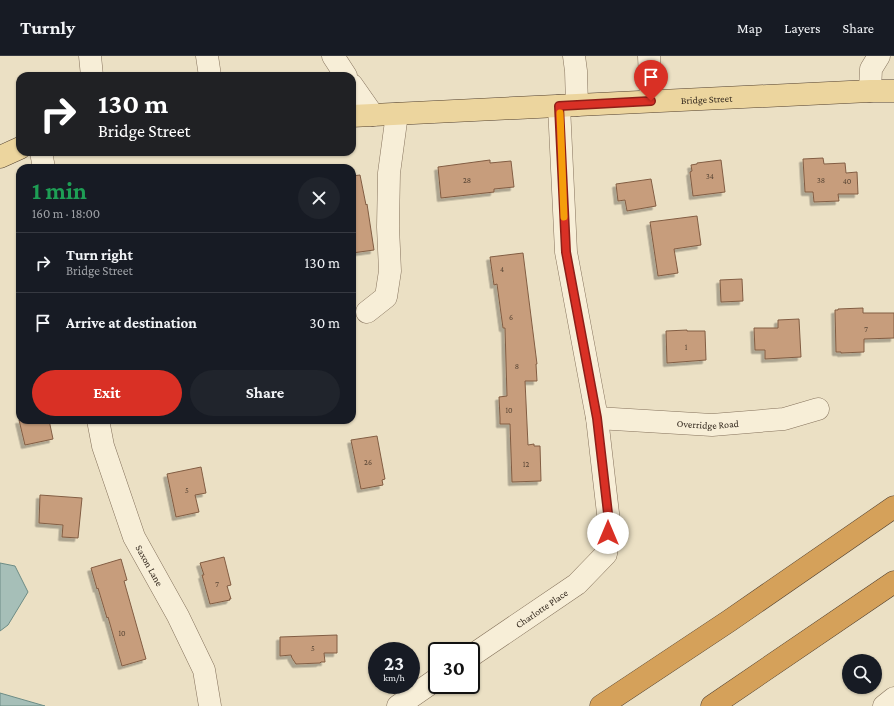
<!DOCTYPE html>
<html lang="en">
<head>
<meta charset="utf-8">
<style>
	:root { --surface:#171b24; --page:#20242c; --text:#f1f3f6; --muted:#9ea1a6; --line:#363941; --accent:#d93025 }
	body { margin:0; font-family:"Crimson Pro",serif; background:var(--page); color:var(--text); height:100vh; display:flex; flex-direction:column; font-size:15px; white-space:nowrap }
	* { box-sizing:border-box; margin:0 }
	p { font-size:13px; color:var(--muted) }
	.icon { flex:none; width:22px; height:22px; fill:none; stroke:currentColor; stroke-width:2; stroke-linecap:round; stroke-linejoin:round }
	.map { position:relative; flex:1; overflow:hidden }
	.panel { position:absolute; left:16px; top:108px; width:340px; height:260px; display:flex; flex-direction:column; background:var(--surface); border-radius:12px; box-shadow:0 1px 3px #0004 }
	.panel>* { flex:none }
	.banner { position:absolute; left:16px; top:16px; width:340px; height:84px; border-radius:12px; box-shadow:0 1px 3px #0004; background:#202124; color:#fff; overflow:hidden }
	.controls { position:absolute; left:842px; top:598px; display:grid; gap:8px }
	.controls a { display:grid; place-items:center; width:40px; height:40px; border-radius:50%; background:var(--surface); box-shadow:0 1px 3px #0004; font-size:20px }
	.speed { position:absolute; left:368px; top:586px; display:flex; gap:8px; font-size:20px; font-weight:700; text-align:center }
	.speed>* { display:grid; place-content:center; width:52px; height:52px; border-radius:50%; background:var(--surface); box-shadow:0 1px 3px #0004; line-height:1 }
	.speed small { font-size:10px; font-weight:400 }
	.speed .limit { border:2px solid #111; border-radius:6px; background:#fff; color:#111 }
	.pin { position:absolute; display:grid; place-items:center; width:34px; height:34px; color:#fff; margin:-41px -17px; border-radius:50% 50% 50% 0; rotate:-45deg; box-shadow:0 0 4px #0007 }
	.pin .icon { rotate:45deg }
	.me { position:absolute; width:44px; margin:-22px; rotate:0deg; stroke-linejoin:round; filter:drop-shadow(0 0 3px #0008) }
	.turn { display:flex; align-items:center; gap:14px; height:84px; padding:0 16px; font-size:18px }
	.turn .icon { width:52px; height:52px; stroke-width:2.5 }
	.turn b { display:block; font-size:28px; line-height:34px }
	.round { display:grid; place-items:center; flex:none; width:42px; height:42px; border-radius:21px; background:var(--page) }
	.head { display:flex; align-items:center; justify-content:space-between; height:68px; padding:0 16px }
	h1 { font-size:24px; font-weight:700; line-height:30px; color:#1e9e55 }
	.action { display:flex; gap:8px; margin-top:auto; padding:8px 16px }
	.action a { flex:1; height:46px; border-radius:24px; background:var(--accent); color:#fff; font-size:16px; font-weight:700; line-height:46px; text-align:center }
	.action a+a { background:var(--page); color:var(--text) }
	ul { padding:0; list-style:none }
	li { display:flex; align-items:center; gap:12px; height:60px; padding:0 16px; border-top:1px solid var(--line) }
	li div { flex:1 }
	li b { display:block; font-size:15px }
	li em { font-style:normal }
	header { display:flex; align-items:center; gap:24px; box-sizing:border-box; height:56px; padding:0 20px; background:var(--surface); border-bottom:1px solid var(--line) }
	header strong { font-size:19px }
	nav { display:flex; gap:22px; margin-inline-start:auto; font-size:14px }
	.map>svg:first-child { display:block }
	.water { fill:#a6bfb8; stroke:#6d8c85 }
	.building { fill:#c79d7c; stroke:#825d43; filter:url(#shadow) }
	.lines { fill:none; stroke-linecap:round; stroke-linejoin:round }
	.minor-casing { stroke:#85725c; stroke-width:23 }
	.major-casing { stroke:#534130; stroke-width:23 }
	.highway-casing { stroke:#534130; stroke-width:23 }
	.minor { stroke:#f7eed7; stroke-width:22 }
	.major { stroke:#ecd59e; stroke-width:22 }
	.highway { stroke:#d5a15a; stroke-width:22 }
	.route-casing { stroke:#8d1f18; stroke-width:10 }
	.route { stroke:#d93025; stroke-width:7 }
	.slow { stroke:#f59e0b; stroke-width:7 }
	.labels { text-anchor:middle; stroke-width:3; stroke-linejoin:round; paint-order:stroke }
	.number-label { font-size:8px; fill:#5a4736 }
	.street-label { font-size:10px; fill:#352a1f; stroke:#f3ead3 }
</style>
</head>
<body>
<header>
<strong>Turnly</strong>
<nav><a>Map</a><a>Layers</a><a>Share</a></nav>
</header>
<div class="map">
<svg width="894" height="650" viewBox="0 0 894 650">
	<defs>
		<filter id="shadow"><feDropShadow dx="-3.5" dy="3.5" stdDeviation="0" flood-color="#0004"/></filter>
	</defs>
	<rect width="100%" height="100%" fill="#ebe0c4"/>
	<g class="water">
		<path d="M 0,507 L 15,510 L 28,536 L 8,569 L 0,575 Z"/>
		<path d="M 0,637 L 45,650 L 0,650 Z"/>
	</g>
	<g class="building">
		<path d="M 823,102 L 824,108 L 845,107 L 846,117 L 857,116 L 858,138 L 838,138 L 839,145 L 814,146 L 813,136 L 805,136 L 803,103 Z"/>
		<path d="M 490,104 L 490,107 L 511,105 L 514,131 L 494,133 L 494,136 L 441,142 L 438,111 Z"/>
		<path d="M 721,104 L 725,136 L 693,140 L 690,116 L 692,115 L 691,109 L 697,108 L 697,107 Z"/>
		<path d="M 360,119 L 366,149 L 367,148 L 374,194 L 352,197 L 352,120 Z"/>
		<path d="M 651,123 L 656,150 L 627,155 L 625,144 L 618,145 L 616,128 Z"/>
		<path d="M 697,160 L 701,189 L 674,193 L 678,217 L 658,220 L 650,166 Z"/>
		<path d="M 523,197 L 537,308 L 536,308 L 537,325 L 525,325 L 528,389 L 534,388 L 534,390 L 540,390 L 541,425 L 512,426 L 510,368 L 500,368 L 500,362 L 499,341 L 507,340 L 505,272 L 503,272 L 497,228 L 494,229 L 490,201 Z"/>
		<path d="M 742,223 L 743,245 L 721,246 L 720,224 Z"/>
		<path d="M 863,252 L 863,257 L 894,257 L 894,282 L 864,283 L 864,296 L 841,297 L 841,296 L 836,296 L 835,254 L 838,254 L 838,253 Z"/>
		<path d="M 799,263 L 801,301 L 765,303 L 765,294 L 755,294 L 754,272 L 778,272 L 778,264 Z"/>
		<path d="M 687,274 L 687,275 L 705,275 L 706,304 L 667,307 L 666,275 Z"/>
		<path d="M 19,364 L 49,364 L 53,383 L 25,389 Z"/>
		<path d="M 377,380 L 385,423 L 382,424 L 383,429 L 361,433 L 351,384 Z"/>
		<path d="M 201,411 L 206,437 L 195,439 L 199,456 L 176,461 L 167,418 Z"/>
		<path d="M 40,439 L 82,442 L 78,482 L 62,481 L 63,469 L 39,467 Z"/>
		<path d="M 224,501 L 231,529 L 227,530 L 231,543 L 229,543 L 230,544 L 210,548 L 202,519 L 204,519 L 200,507 Z"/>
		<path d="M 121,503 L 127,524 L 124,525 L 146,603 L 122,610 L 108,561 L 107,562 L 98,532 L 97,533 L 91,512 Z"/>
		<path d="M 337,579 L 337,597 L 324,597 L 325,606 L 321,606 L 320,607 L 296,608 L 292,602 L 291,599 L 280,600 L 280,581 Z"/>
	</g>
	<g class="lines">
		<g class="minor-casing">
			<g id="minor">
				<path d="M 90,0 L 92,20"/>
				<path d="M 207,0 L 210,20"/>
				<path d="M 333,0 L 346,20"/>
				<path d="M 574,0 L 576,15 L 577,49"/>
				<path d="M 649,0 L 651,45"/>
				<path d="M 352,29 L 373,59"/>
				<path d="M 870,35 L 871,13 L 879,0"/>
				<path d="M 41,96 L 44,112"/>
				<path d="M 367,256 L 386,241 L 390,215 L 388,171 L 389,117 L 397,58"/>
				<path id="s1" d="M 597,362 L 712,369 L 784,363 L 818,353"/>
				<path id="s2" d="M 98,364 L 103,390 L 134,481 L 178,560 L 204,614 L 210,650"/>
				<path id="s3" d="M 471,600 L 577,528 L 606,498 L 609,466 L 597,362 L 566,196 L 559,50"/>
				<path d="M 398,650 L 437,623"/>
				<path d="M 884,650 L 894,642"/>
			</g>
		</g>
		<g class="major-casing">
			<g id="major">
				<path id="s4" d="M 352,60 L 577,49 L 870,35 L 894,35"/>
				<path d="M 0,101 L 20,92"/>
			</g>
		</g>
		<g class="highway-casing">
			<g id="highway">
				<path d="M 601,650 L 729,565 L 894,451"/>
				<path d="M 712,650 L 894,526"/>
			</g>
		</g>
		<use href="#minor" class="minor"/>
		<use href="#major" class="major"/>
		<use href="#highway" class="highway"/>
	</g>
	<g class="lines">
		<g class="route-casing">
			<path id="route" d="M 608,477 L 609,466 L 597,362 L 566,196 L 559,50 L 651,45"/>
		</g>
		<use href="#route" class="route"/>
		<path class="slow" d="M 560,57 L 564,161"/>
	</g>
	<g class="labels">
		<g class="number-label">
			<text x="710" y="123">34</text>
			<text x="467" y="127">28</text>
			<text x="821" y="127">38</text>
			<text x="847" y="128">40</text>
			<text x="502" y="216">4</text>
			<text x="511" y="264">6</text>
			<text x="866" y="276">7</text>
			<text x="686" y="294">1</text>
			<text x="517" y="313">8</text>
			<text x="509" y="357">10</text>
			<text x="368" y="409">26</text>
			<text x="526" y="411">12</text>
			<text x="187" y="437">5</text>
			<text x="217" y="531">7</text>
			<text x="122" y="580">10</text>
			<text x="313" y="595">5</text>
		</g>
		<g class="street-label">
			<text dy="4" stroke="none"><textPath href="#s4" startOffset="355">Bridge Street</textPath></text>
			<text dy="4" stroke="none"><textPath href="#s1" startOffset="111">Overridge Road</textPath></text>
			<text dy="4" stroke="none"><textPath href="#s2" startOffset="155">Saxon Lane</textPath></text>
			<text dy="4" stroke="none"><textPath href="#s3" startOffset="85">Charlotte Place</textPath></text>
		</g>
	</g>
</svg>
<div class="controls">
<a><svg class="icon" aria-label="search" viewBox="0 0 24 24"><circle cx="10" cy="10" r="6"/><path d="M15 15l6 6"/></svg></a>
</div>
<div class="speed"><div>23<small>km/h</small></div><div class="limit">30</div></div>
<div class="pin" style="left:651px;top:45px;background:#d93025"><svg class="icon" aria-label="arrive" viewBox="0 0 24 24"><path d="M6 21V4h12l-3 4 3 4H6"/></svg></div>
<svg class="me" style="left:608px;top:477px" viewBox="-20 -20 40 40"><circle r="19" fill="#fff"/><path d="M0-13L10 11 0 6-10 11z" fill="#d93025"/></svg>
<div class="banner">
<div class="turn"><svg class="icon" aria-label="right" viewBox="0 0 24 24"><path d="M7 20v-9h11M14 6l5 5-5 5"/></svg><div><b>130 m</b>Bridge Street</div></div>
</div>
<section class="panel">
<div class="head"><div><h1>1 min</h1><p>160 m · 18:00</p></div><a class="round"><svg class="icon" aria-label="close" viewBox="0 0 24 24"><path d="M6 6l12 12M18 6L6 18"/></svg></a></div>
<ul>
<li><svg class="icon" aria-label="right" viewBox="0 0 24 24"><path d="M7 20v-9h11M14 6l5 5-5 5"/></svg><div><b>Turn right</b><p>Bridge Street</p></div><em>130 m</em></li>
<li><svg class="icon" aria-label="arrive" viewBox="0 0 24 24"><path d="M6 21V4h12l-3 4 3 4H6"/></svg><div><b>Arrive at destination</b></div><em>30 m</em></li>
</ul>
<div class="action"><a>Exit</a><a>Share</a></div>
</section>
</div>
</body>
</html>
